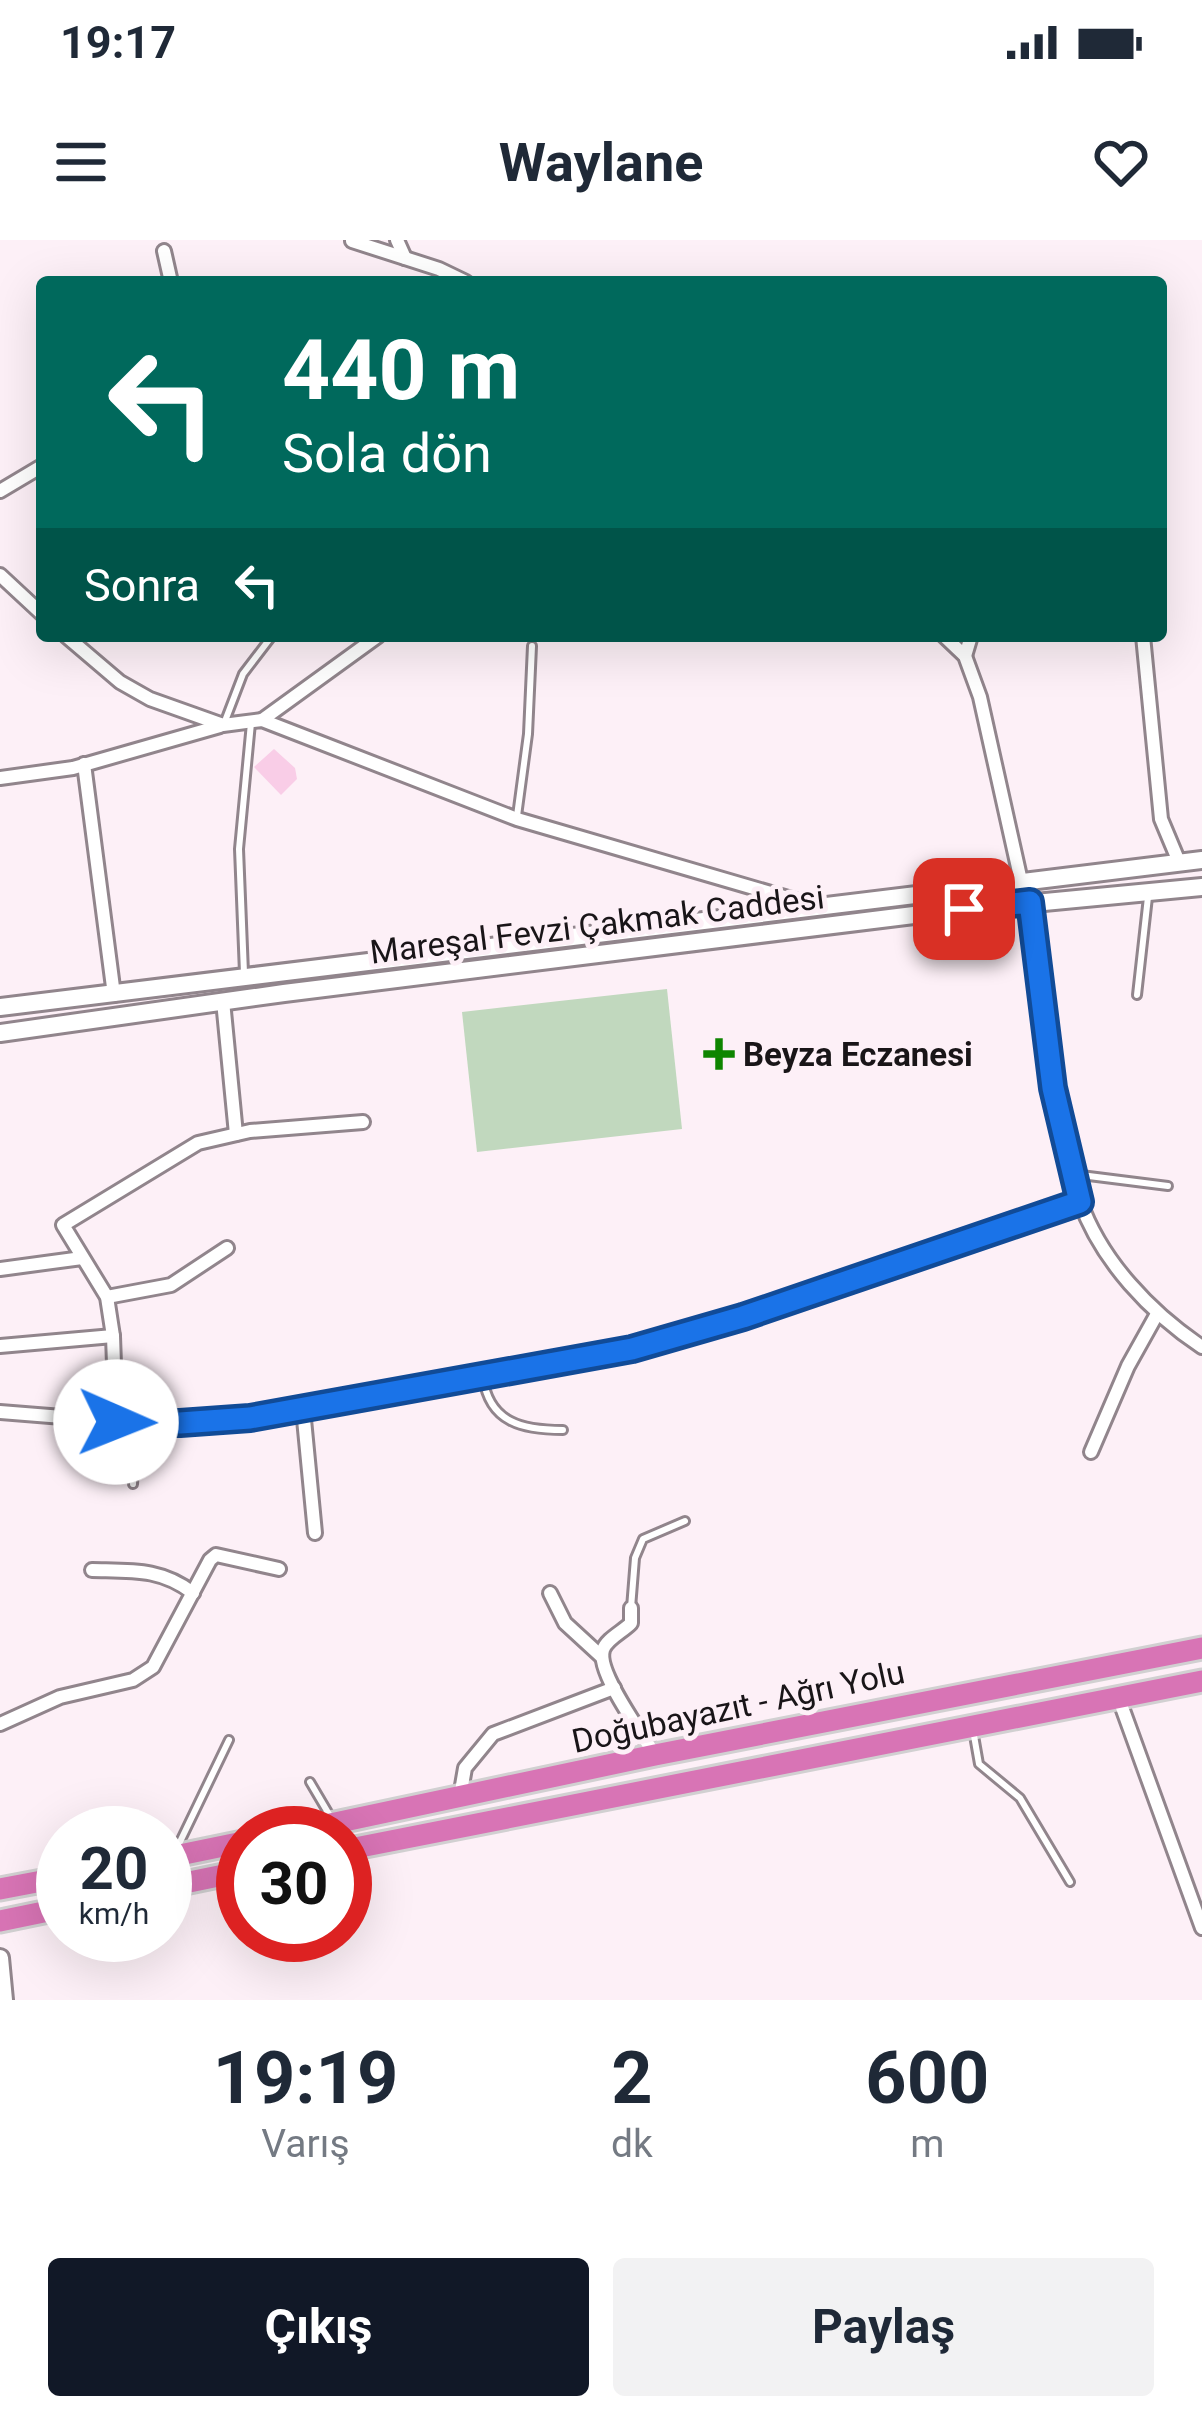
<!DOCTYPE html>
<html lang="tr">
<head>
<meta charset="utf-8">
<style>
	:root { --surface:#fff; --page:#f2f2f3; --text:#1f2937; --muted:#747a83; --accent:#111827 }
	body { margin:0; font-family:Roboto,sans-serif; background:var(--page); color:var(--text); height:100vh; display:flex; flex-direction:column; font-size:45px; white-space:nowrap }
	* { box-sizing:border-box; margin:0 }
	p { font-size:39px; color:var(--muted) }
	.icon { flex:none; width:66px; height:66px; fill:none; stroke:currentColor; stroke-width:2; stroke-linecap:round; stroke-linejoin:round }
	.map { position:relative; height:1760px; overflow:hidden }
	.details { display:flex; flex-direction:column; background:var(--surface); flex:1 }
	.details>* { flex:none }
	.guide { position:absolute; left:36px; top:36px; width:1131px; height:366px; border-radius:12px; box-shadow:0 12px 48px #0002; background:#00695c; color:#fff; overflow:hidden }
	.speed { position:absolute; left:36px; top:1566px; display:flex; gap:24px; font-size:60px; font-weight:700; text-align:center }
	.speed>* { display:grid; place-content:center; width:156px; height:156px; border-radius:50%; background:var(--surface); box-shadow:0 12px 48px #0002; line-height:1 }
	.speed small { font-size:30px; font-weight:400 }
	.speed .limit { border:18px solid #d22; background:#fff; color:#111 }
	.pin { position:absolute; display:grid; place-items:center; width:102px; height:102px; color:#fff; margin:-51px; border-radius:24px; box-shadow:0 6px 18px #0006 }
	.me { position:absolute; width:132px; margin:-66px; rotate:91deg; stroke-linejoin:round; filter:drop-shadow(0 0 9px #0008) }
	.turn { display:flex; align-items:center; gap:42px; height:252px; padding:0 48px; font-size:54px }
	.turn .icon { width:156px; height:156px; stroke-width:2.5 }
	.turn b { display:block; font-size:84px; line-height:102px }
	.then { display:flex; align-items:center; height:114px; padding:0 48px; background:#0003; gap:24px; font-size:45px }
	.eta { display:flex; justify-content:space-evenly; align-items:center; height:204px; text-align:center }
	.eta b { font-size:72px; font-weight:700; line-height:84px }
	.cta { display:flex; gap:24px; margin-top:auto; padding:24px 48px }
	.cta a { flex:1; height:138px; border-radius:12px; background:var(--accent); color:#fff; font-size:48px; font-weight:700; line-height:138px; text-align:center }
	.cta a+a { background:var(--page); color:var(--text) }
	.status { display:flex; justify-content:space-between; align-items:center; height:84px; padding:0 60px; background:var(--surface); direction:ltr }
	.status svg { height:33px; fill:currentColor }
	header { display:flex; justify-content:space-between; align-items:center; height:156px; padding:0 48px; background:var(--surface); font-size:54px; font-weight:700 }
	.map>svg:first-child { display:block }
	.green { fill:#c1d8be }
	.building { fill:#f9cde7 }
	.lines { fill:none; stroke-linecap:round; stroke-linejoin:round }
	.lane-casing { stroke:#91858c; stroke-width:12 }
	.street-casing { stroke:#91858c; stroke-width:18 }
	.secondary-casing { stroke:#91858c; stroke-width:22 }
	.highway-casing { stroke:#d1d0d1; stroke-width:27 }
	.lane { stroke:#fff; stroke-width:6 }
	.street { stroke:#fff; stroke-width:12 }
	.secondary { stroke:#fff; stroke-width:16 }
	.highway { stroke:#d874b5; stroke-width:21 }
	.route-casing { stroke:#114b97; stroke-width:30 }
	.route { stroke:#1a73e8; stroke-width:21 }
	.poi-dot { fill:#0e8500; stroke:#fdf0f7; stroke-width:4.5 }
	.labels { text-anchor:middle; stroke-width:10; stroke-linejoin:round; paint-order:stroke }
	.street-label { font-size:33px; fill:#191518; stroke:#fdf0f7 }
	.poi-label { font-size:33px; font-weight:bold; fill:#191518; stroke:#fdf0f7; text-anchor:start }
</style>
</head>
<body>
<div class="status"><b>19:17</b><svg viewBox="0 0 49 12"><path d="M0 12V9h3v3zM5 12V6h3v6zM10 12V3h3v9zM15 12V0h3v12zM26 1h20v11H26zM47 4h2v5h-2z"/></svg></div>
<header><svg class="icon" aria-label="menu" viewBox="0 0 24 24"><path d="M4 6h16M4 12h16M4 18h16"/></svg>Waylane<svg class="icon" aria-label="heart" viewBox="0 0 24 24"><path d="M12 20l-8-8c-3-5 5-10 8-4 3-6 11-1 8 4z"/></svg></header>
<div class="map">
<svg width="1202" height="1760" viewBox="0 0 1202 1760">
	<rect width="100%" height="100%" fill="#fdf0f7"/>
	<path class="green" d="M 667,749 L 682,889 L 477,912 L 462,772 Z"/>
	<path class="building" d="M 274,509 L 295,528 L 297,539 L 281,555 L 254,527 Z"/>
	<g class="lines">
		<g class="lane-casing">
			<g id="lane">
				<path d="M 225,481 L 243,434 L 272,396"/>
				<path d="M 517,576 L 528,494 L 532,406"/>
				<path d="M 244,733 L 239,609 L 251,483"/>
				<path d="M 1137,755 L 1148,657"/>
				<path d="M 1073,934 L 1168,946"/>
				<path d="M 483,1137 C 489,1183 523,1190 563,1190"/>
				<path d="M 133,1244 L 137,1186"/>
				<path d="M 631,1368 L 635,1318 L 643,1299 L 685,1281"/>
				<path d="M 973,1490 L 979,1524 L 1020,1558 L 1070,1642"/>
				<path d="M 310,1542 L 333,1581"/>
				<path d="M 177,1608 L 229,1500"/>
			</g>
		</g>
		<g class="street-casing">
			<g id="street">
				<path d="M 397,0 L 405,18"/>
				<path d="M 352,1 L 439,29 L 466,42"/>
				<path d="M 164,11 L 171,42"/>
				<path d="M 0,251 L 42,226"/>
				<path d="M 0,335 L 42,374"/>
				<path d="M 66,396 L 120,442 L 150,459 L 223,485 L 262,480 L 517,579 L 812,665"/>
				<path d="M 944,396 L 965,416 L 980,457 L 1021,641 L 1030,662 C 1042,757 1047,871 1080,961 C 1101,1021 1151,1073 1202,1107"/>
				<path d="M 1143,396 L 1161,579 L 1179,622"/>
				<path d="M 965,416 L 971,396"/>
				<path d="M 262,480 L 378,396"/>
				<path d="M 84,524 L 114,755"/>
				<path d="M 0,538 L 73,528 L 220,486"/>
				<path d="M 223,761 L 236,894"/>
				<path d="M 0,1029 L 82,1018"/>
				<path d="M 107,1057 L 171,1045 L 227,1008"/>
				<path d="M 0,1106 L 113,1096"/>
				<path d="M 303,1169 L 315,1293"/>
				<path d="M 0,1172 L 137,1183 L 250,1178 L 632,1109 L 743,1077 L 1080,962"/>
				<path d="M 116,1182 L 113,1096 L 107,1057 L 63,985 L 198,903 L 250,891 L 363,882"/>
				<path d="M 1091,1212 L 1128,1126 L 1157,1074"/>
				<path d="M 92,1330 C 131,1331 161,1328 193,1353"/>
				<path d="M 550,1353 L 565,1383 L 602,1417"/>
				<path d="M 631,1368 L 631,1383 C 624,1391 606,1399 603,1410 C 596,1432 643,1495 655,1515"/>
				<path d="M 1119,1459 L 1202,1688"/>
				<path d="M 0,1484 L 60,1457 L 133,1440 L 153,1427 L 210,1320 L 216,1315 L 279,1329"/>
				<path d="M 460,1557 L 465,1528 L 493,1494 L 614,1448"/>
			</g>
		</g>
		<g class="secondary-casing">
			<g id="secondary">
				<path d="M 0,767 L 1202,620"/>
				<path d="M 0,793 L 284,753 L 930,673 L 1202,647"/>
				<path d="M 0,1718 L 4,1760"/>
			</g>
		</g>
		<g class="highway-casing">
			<g id="highway">
				<path d="M 288,1593 L 655,1515 L 1202,1408"/>
				<path d="M 345,1610 L 1202,1441"/>
				<path d="M 165,1618 L 243,1602"/>
				<path d="M 165,1647 L 243,1631"/>
				<path d="M 0,1649 L 63,1637"/>
				<path d="M 0,1681 L 63,1668"/>
			</g>
		</g>
		<use href="#lane" class="lane"/>
		<use href="#street" class="street"/>
		<use href="#secondary" class="secondary"/>
		<use href="#highway" class="highway"/>
	</g>
	<g class="lines">
		<g class="route-casing">
			<path id="route" d="M 116,1182 L 180,1183 L 250,1178 L 632,1109 L 743,1077 L 1080,962 L 1053,848 L 1030,662 L 964,669"/>
		</g>
		<use href="#route" class="route"/>
	</g>
	<path class="poi-dot" d="M713 796h12v12h12v12h-12v12h-12v-12h-12v-12h12z"/>
	<g class="labels">
		<g class="street-label">
			<text transform="translate(597 684) rotate(-7)" y="12">Mareşal Fevzi Çakmak Caddesi</text>
			<text transform="translate(738 1466) rotate(-12)" y="12">Doğubayazıt - Ağrı Yolu</text>
		</g>
		<g class="poi-label">
			<text x="743" y="826">Beyza Eczanesi</text>
		</g>
	</g>
</svg>
<div class="speed"><div>20<small>km/h</small></div><div class="limit">30</div></div>
<div class="pin" style="left:964px;top:669px;background:#d93025"><svg class="icon" aria-label="arrive" viewBox="0 0 24 24"><path d="M6 21V4h12l-3 4 3 4H6"/></svg></div>
<svg class="me" style="left:116px;top:1182px" viewBox="-20 -20 40 40"><circle r="19" fill="#fff"/><path d="M0-13L10 11 0 6-10 11z" fill="#1a73e8"/></svg>
<div class="guide">
<div class="turn"><svg class="icon" aria-label="left" viewBox="0 0 24 24"><path d="M17 20v-9H6M10 6l-5 5 5 5"/></svg><div><b>440 m</b>Sola dön</div></div>
<div class="then">Sonra<svg class="icon" aria-label="left" viewBox="0 0 24 24"><path d="M17 20v-9H6M10 6l-5 5 5 5"/></svg></div>
</div>
</div>
<section class="details">
<div class="eta">
<div><b>19:19</b><p>Varış</p></div>
<div><b>2</b><p>dk</p></div>
<div><b>600</b><p>m</p></div>
</div>
<div class="cta"><a>Çıkış</a><a>Paylaş</a></div>
</section>
</body>
</html>
